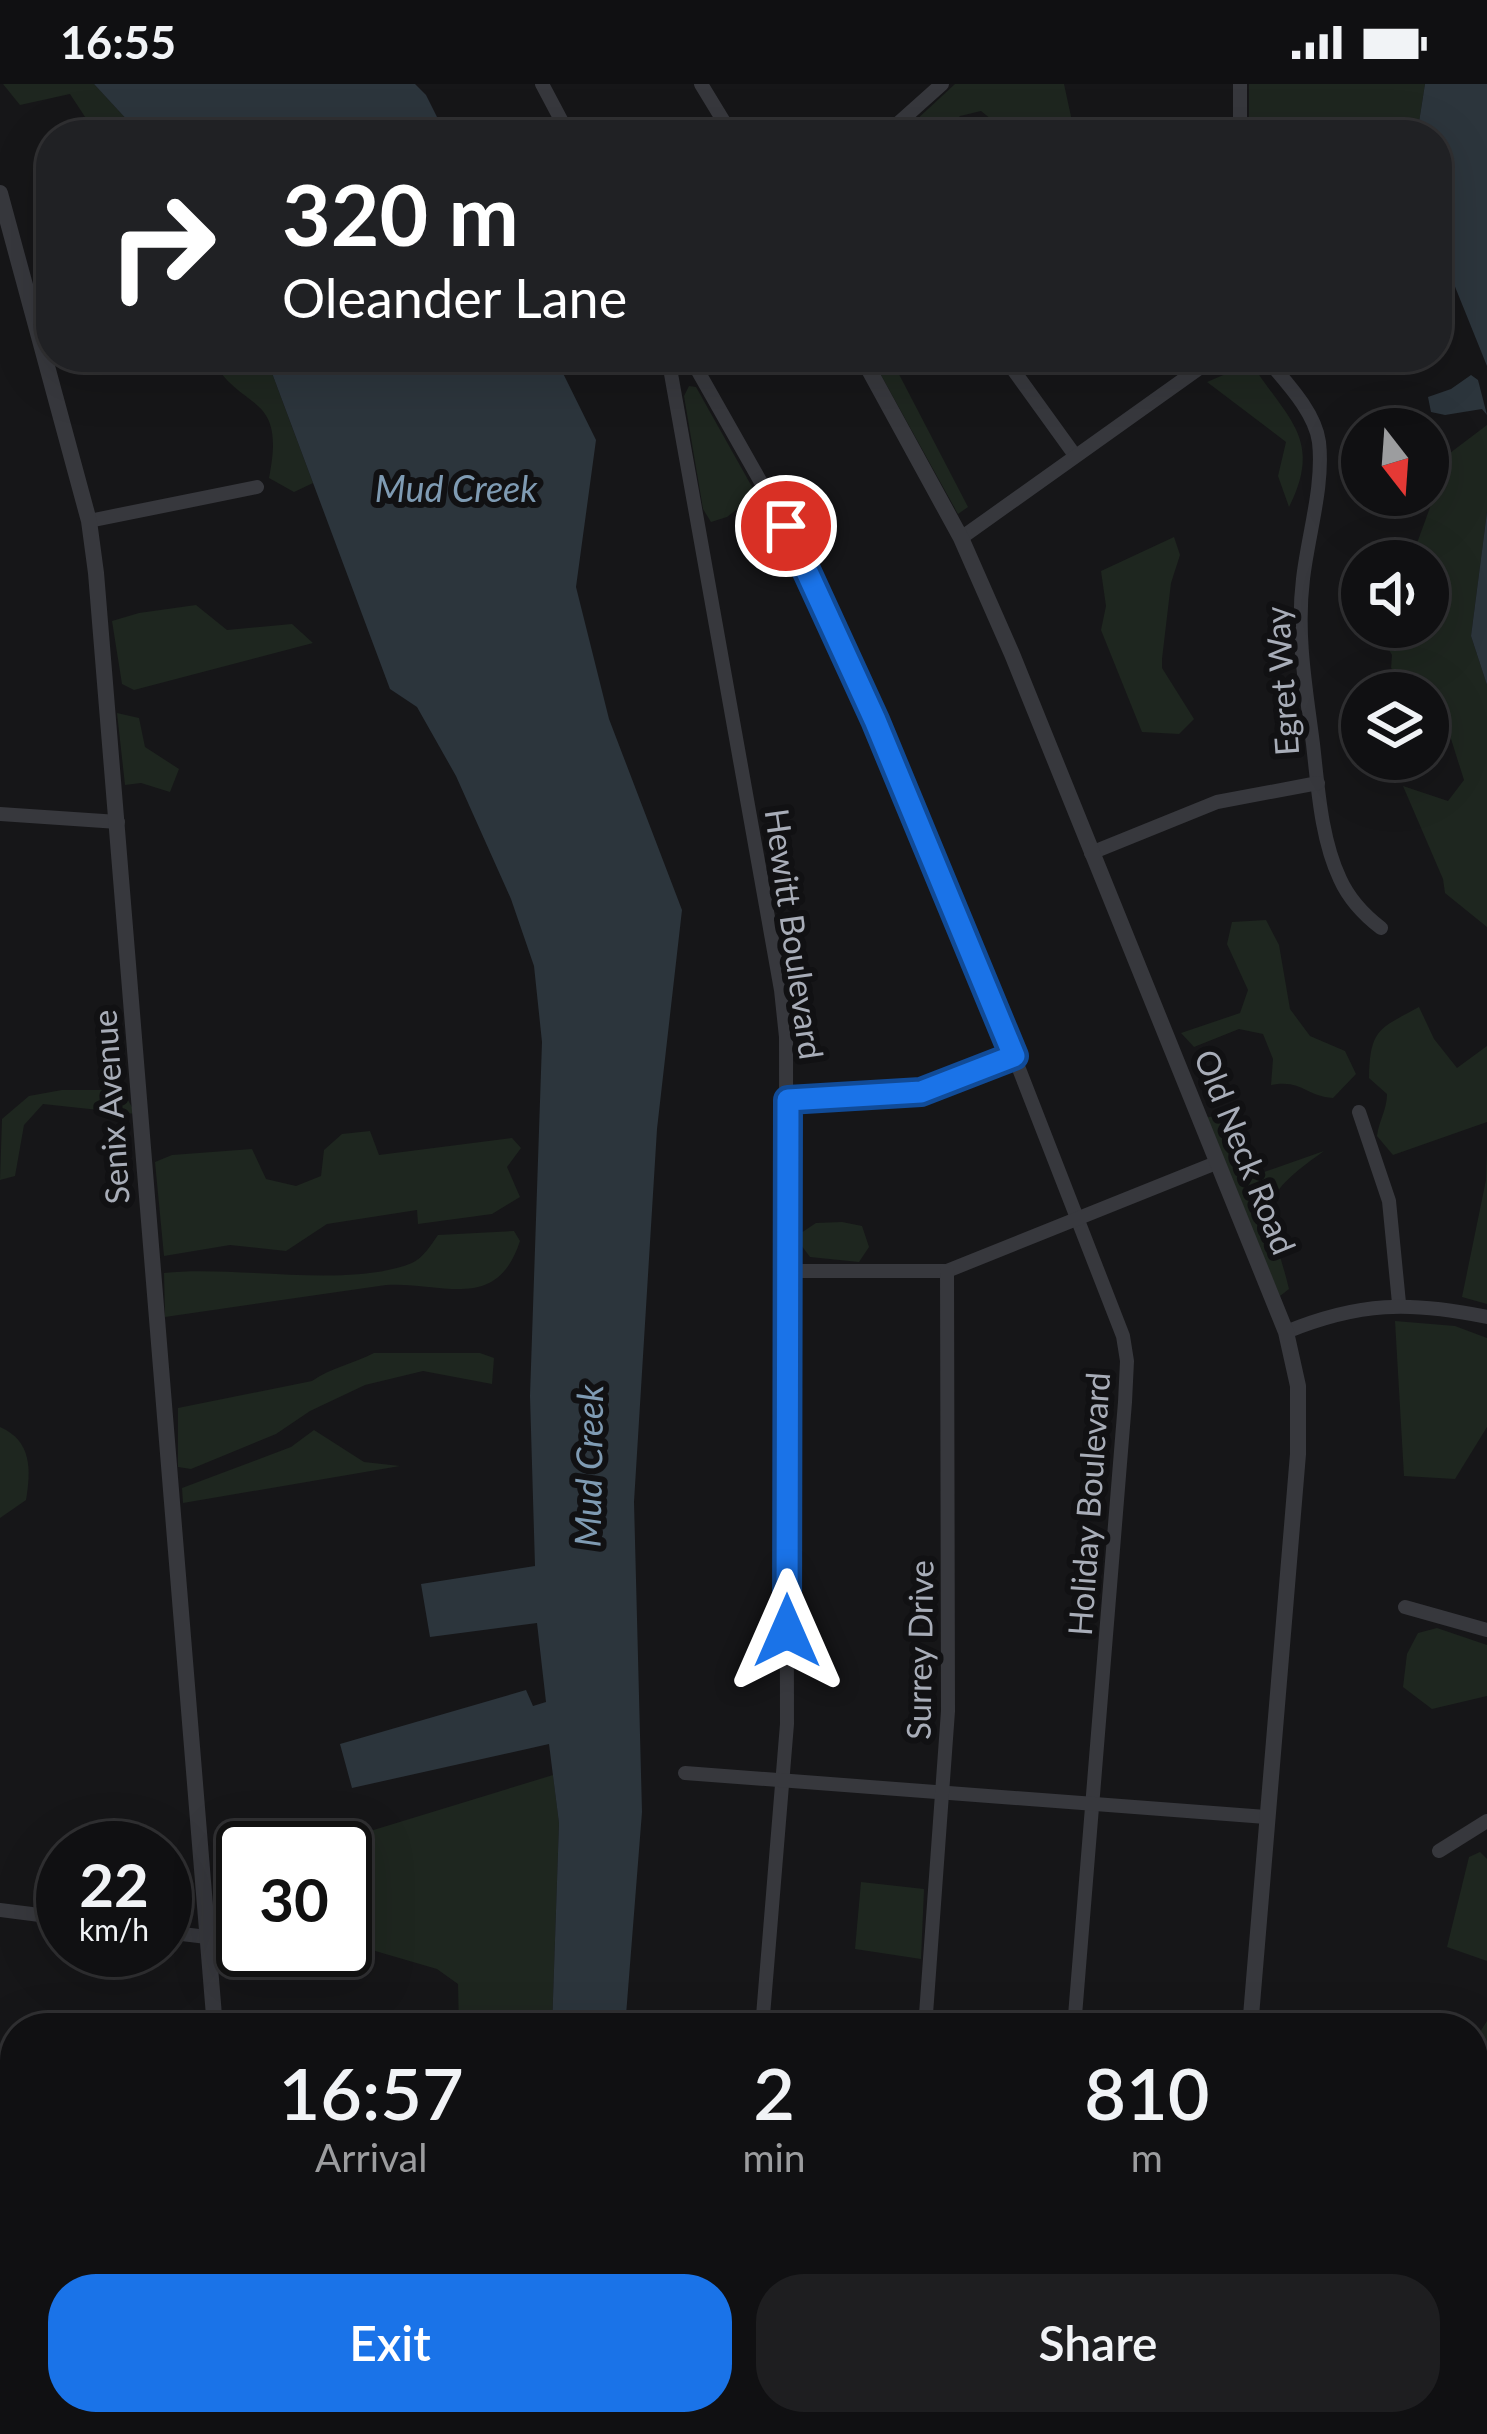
<!DOCTYPE html>
<html lang="en">
<head>
<meta charset="utf-8">
<style>
	:root { --surface:#101012; --page:#1e1e20; --text:#f1f3f6; --muted:#9c9d9f; --line:#303032; --accent:#1a73e8 }
	body { margin:0; font-family:Lato,sans-serif; background:var(--page); color:var(--text); height:100vh; display:flex; flex-direction:column; font-size:45px; white-space:nowrap }
	* { box-sizing:border-box; margin:0 }
	p { font-size:39px; color:var(--muted) }
	.icon { flex:none; width:66px; height:66px; fill:none; stroke:currentColor; stroke-width:2; stroke-linecap:round; stroke-linejoin:round }
	.map { position:relative; flex:1; overflow:hidden }
	.side { position:absolute; left:0px; top:1929px; width:1488px; height:423px; display:flex; flex-direction:column; background:var(--surface); border-radius:48px 48px 0 0; box-shadow:0 12px 48px #0002,0 0 0 3px var(--line) }
	.side>* { flex:none }
	.top-card { position:absolute; left:36px; top:36px; width:1416px; height:252px; border-radius:48px; box-shadow:0 12px 48px #0002,0 0 0 3px var(--line); background:#202124; color:#fff; overflow:hidden }
	.needle { width:78px; rotate:163deg }
	.fabs { position:absolute; left:1341px; top:324px; display:grid; gap:24px }
	.fabs a { display:grid; place-items:center; width:108px; height:108px; border-radius:50%; background:var(--surface); box-shadow:0 12px 48px #0002,0 0 0 3px var(--line); font-size:60px }
	.speed { position:absolute; left:36px; top:1737px; display:flex; gap:24px; font-size:60px; font-weight:700; text-align:center }
	.speed>* { display:grid; place-content:center; width:156px; height:156px; border-radius:50%; background:var(--surface); box-shadow:0 12px 48px #0002,0 0 0 3px var(--line); line-height:1 }
	.speed small { font-size:30px; font-weight:400 }
	.speed .limit { border:6px solid #111; border-radius:18px; background:#fff; color:#111 }
	.pin { position:absolute; display:grid; place-items:center; width:102px; height:102px; color:#fff; margin:-51px; border:6px solid #fff; border-radius:50%; box-shadow:0 3px 12px #0007 }
	.me { position:absolute; width:132px; margin:-66px; rotate:0deg; stroke-linejoin:round; filter:drop-shadow(0 0 9px #0008) }
	.turn { display:flex; align-items:center; gap:42px; height:252px; padding:0 48px; font-size:54px }
	.turn .icon { width:156px; height:156px; stroke-width:2.5 }
	.turn b { display:block; font-size:84px; line-height:102px }
	.eta { display:flex; justify-content:space-evenly; align-items:center; height:204px; text-align:center }
	.eta b { font-size:72px; font-weight:600; line-height:84px }
	.primary-button { display:flex; gap:24px; margin-top:auto; padding:24px 48px }
	.primary-button a { flex:1; height:138px; border-radius:48px; background:var(--accent); color:#fff; font-size:48px; font-weight:600; line-height:138px; text-align:center }
	.primary-button a+a { background:var(--page); color:var(--text) }
	.status { display:flex; justify-content:space-between; align-items:center; height:84px; padding:0 60px; background:var(--surface); direction:ltr }
	.status svg { height:33px; fill:currentColor }
	.map>svg:first-child { display:block }
	.green { fill:#1e261f }
	.water { fill:#2c353c }
	.lines { fill:none; stroke-linecap:round; stroke-linejoin:round }
	.stream { stroke:#2c353c; stroke-width:3 }
	.minor { stroke:#37383d; stroke-width:14 }
	.tertiary { stroke:#37383d; stroke-width:16 }
	.route-casing { stroke:#114b97; stroke-width:30 }
	.route { stroke:#1a73e8; stroke-width:21 }
	.labels { text-anchor:middle; stroke-width:12; stroke-linejoin:round; paint-order:stroke }
	.street-label { font-size:33px; fill:#a8adb8; stroke:#111113 }
	.water-label { font-size:36px; font-style:italic; fill:#7f9bb3; stroke:#111113 }
</style>
</head>
<body>
<div class="status"><b>16:55</b><svg viewBox="0 0 49 12"><path d="M0 12V9h3v3zM5 12V6h3v6zM10 12V3h3v9zM15 12V0h3v12zM26 1h20v11H26zM47 4h2v5h-2z"/></svg></div>
<div class="map">
<svg width="1487" height="2350" viewBox="0 0 1487 2350">
	<rect width="100%" height="100%" fill="#161618"/>
	<g class="green">
		<path d="M 3,0 L 94,0 L 141,51 L 97,51 L 70,10 L 20,21 Z"/>
		<path d="M 955,0 L 1064,0 L 1075,51 L 1011,51 L 981,27 L 960,32 L 939,51 L 900,51 Z"/>
		<path d="M 1249,0 L 1425,0 L 1417,51 L 1323,51 L 1290,45 L 1249,51 Z"/>
		<path d="M 211,273 L 266,273 L 313,399 L 294,408 L 269,394 C 287,305 240,330 211,273 Z"/>
		<path d="M 871,273 L 890,273 L 968,423 L 958,430 Z"/>
		<path d="M 1290,273 L 1344,273 L 1349,283 L 1302,284 Z"/>
		<path d="M 1251,279 C 1288,336 1323,355 1289,423 L 1278,392 L 1286,358 L 1207,298 Z"/>
		<path d="M 689,302 L 696,303 L 756,410 L 727,433 L 711,438 L 703,425 L 684,312 Z"/>
		<path d="M 1487,341 L 1487,428 L 1471,552 L 1487,601 L 1487,843 L 1445,809 L 1443,795 L 1403,702 L 1448,717 L 1464,696 L 1445,636 L 1428,634 L 1428,609 L 1411,609 L 1410,599 L 1391,584 L 1392,571 L 1382,554 L 1388,543 L 1428,543 L 1428,477 L 1394,476 L 1413,470 L 1450,369 Z"/>
		<path d="M 1174,453 L 1180,471 L 1171,499 L 1162,575 L 1162,584 L 1194,635 L 1179,650 L 1142,648 L 1101,546 L 1106,522 L 1101,487 Z"/>
		<path d="M 196,521 L 227,546 L 292,540 L 313,559 L 134,606 L 122,600 L 112,537 L 139,529 Z"/>
		<path d="M 117,629 L 139,634 L 145,663 L 179,685 L 170,708 L 141,699 L 125,701 Z"/>
		<path d="M 1266,836 L 1279,861 L 1290,925 L 1310,952 L 1345,967 L 1356,990 L 1333,1014 C 1305,1012 1302,995 1271,1001 L 1273,975 L 1263,950 L 1239,945 L 1194,963 L 1181,949 L 1240,929 L 1248,906 L 1227,860 L 1232,838 Z"/>
		<path d="M 1419,923 L 1434,955 L 1457,984 L 1487,962 L 1487,1038 L 1393,1071 L 1377,1052 C 1379,1036 1387,1026 1387,1010 L 1369,994 C 1370,946 1378,945 1419,923 Z"/>
		<path d="M 62,1006 L 122,1006 L 136,1030 L 43,1020 L 24,1041 L 15,1092 L 0,1096 L 2,1035 L 29,1012 Z"/>
		<path d="M 1215,1032 L 1237,1044 L 1264,1088 L 1324,1067 C 1249,1120 1269,1123 1289,1205 L 1280,1212 L 1204,1034 Z"/>
		<path d="M 370,1047 L 379,1071 L 512,1054 L 521,1064 L 507,1083 L 520,1113 L 492,1130 L 418,1140 L 417,1126 L 327,1140 L 286,1167 L 230,1161 L 164,1172 L 155,1078 L 172,1071 L 252,1065 L 266,1095 L 296,1102 L 321,1092 L 324,1066 L 342,1050 Z"/>
		<path d="M 1487,1067 L 1487,1220 L 1462,1213 L 1486,1096 Z"/>
		<path d="M 842,1138 L 862,1142 L 869,1163 L 859,1178 L 810,1173 L 795,1153 L 816,1139 Z"/>
		<path d="M 514,1147 L 520,1157 C 496,1230 442,1197 386,1201 L 165,1233 L 164,1189 C 236,1181 348,1205 412,1179 C 423,1174 431,1161 438,1151 Z"/>
		<path d="M 1395,1237 L 1455,1242 L 1487,1254 L 1487,1343 L 1455,1395 L 1404,1392 Z"/>
		<path d="M 374,1269 L 480,1269 L 494,1274 L 492,1300 L 423,1287 L 365,1301 L 310,1327 L 276,1350 L 191,1385 L 178,1383 L 178,1324 L 312,1297 C 332,1283 353,1280 374,1269 Z"/>
		<path d="M 0,1343 C 32,1357 31,1386 26,1416 L 0,1434 Z"/>
		<path d="M 314,1346 L 364,1378 L 400,1382 L 183,1419 L 182,1404 L 291,1363 Z"/>
		<path d="M 1437,1544 L 1487,1561 L 1487,1612 L 1432,1625 L 1403,1603 L 1407,1570 L 1418,1549 Z"/>
		<path d="M 553,1691 L 559,1739 L 552,1944 L 459,1944 L 458,1900 L 437,1885 L 365,1864 L 365,1810 L 345,1808 L 345,1764 L 301,1764 L 331,1759 Z"/>
		<path d="M 1480,1768 L 1487,1775 L 1487,1877 L 1447,1863 L 1469,1773 Z"/>
		<path d="M 861,1798 L 924,1805 L 921,1875 L 855,1865 Z"/>
		<path d="M 267,1866 L 305,1866 L 307,1870 L 297,1892 L 270,1876 Z"/>
		<path d="M 1487,1937 L 1487,1988 L 1473,1992 L 1473,1950 L 1480,1948 Z"/>
		<path d="M 15,2248 L 15,2337 L 135,2337 L 136,2350 L 0,2350 L 0,2252 Z"/>
		<path d="M 486,2337 L 619,2337 L 618,2350 L 485,2350 Z"/>
	</g>
	<g class="water">
		<path d="M 94,0 L 415,0 L 426,11 L 446,51 L 141,51 Z"/>
		<path d="M 1425,0 L 1487,0 L 1487,282 L 1437,158 L 1437,51 L 1417,51 Z"/>
		<path d="M 266,273 L 555,273 L 596,356 L 576,503 L 609,635 L 682,826 L 657,1045 L 634,1418 L 642,1728 L 625,1944 L 552,1944 L 559,1739 L 549,1660 L 352,1704 L 340,1660 L 526,1606 L 533,1622 L 546,1618 L 537,1539 L 430,1553 L 421,1500 L 535,1482 L 530,1312 L 542,958 L 534,882 L 511,815 L 456,692 L 417,623 L 390,605 Z"/>
		<path d="M 1471,291 L 1478,296 L 1487,331 L 1482,325 L 1445,331 L 1431,328 L 1428,313 L 1451,305 Z"/>
		<path d="M 1487,428 L 1487,601 L 1471,552 Z"/>
	</g>
	<g class="lines">
		<path class="stream" d="M 591,2350 L 591,2337"/>
		<g class="minor">
			<path d="M 542,0 L 569,51"/>
			<path d="M 701,0 L 732,51"/>
			<path d="M 885,51 L 942,0"/>
			<path d="M 1240,51 L 1240,0"/>
			<path d="M 668,273 L 781,906 L 786,953 L 787,1640 L 762,1944"/>
			<path d="M 690,273 L 805,476 L 825,521 L 1014,972 L 1123,1252 L 1127,1277 L 1125,1318 L 1074,1944"/>
			<path d="M 1004,273 L 1074,370"/>
			<path d="M 1265,273 C 1284,296 1315,327 1319,358 C 1324,402 1308,451 1303,495 C 1296,551 1306,605 1313,660 C 1318,704 1321,755 1340,795 C 1349,815 1364,831 1381,844"/>
			<path d="M 89,437 L 257,403"/>
			<path d="M 961,454 L 1215,273"/>
			<path d="M 0,730 L 118,738"/>
			<path d="M 1091,769 L 1217,718 L 1318,699"/>
			<path d="M 788,1015 L 921,1008 L 1014,972"/>
			<path d="M 1359,1028 L 1389,1117 L 1399,1219"/>
			<path d="M 786,1187 L 947,1187 L 1216,1079"/>
			<path d="M 1286,1248 C 1359,1218 1410,1217 1487,1233"/>
			<path d="M 1405,1523 L 1487,1546"/>
			<path d="M 685,1689 L 1266,1733"/>
			<path d="M 1439,1767 L 1487,1737"/>
			<path d="M 0,1826 L 63,1834"/>
			<path d="M 165,1848 L 207,1853"/>
			<path d="M 925,1944 L 948,1627 L 947,1187"/>
			<path d="M 1473,2126 L 1487,2137"/>
			<path d="M 1473,2238 L 1487,2225"/>
			<path d="M 1473,2314 L 1485,2333"/>
			<path d="M 729,2350 L 730,2337"/>
			<path d="M 893,2350 L 894,2337"/>
			<path d="M 1040,2350 L 1041,2337"/>
		</g>
		<g class="tertiary">
			<path d="M 0,109 L 89,437 L 96,489 L 215,1944"/>
			<path d="M 862,273 L 961,454 L 1012,570 L 1286,1248 L 1298,1302 L 1298,1370 L 1250,1944"/>
			<path d="M 246,2337 L 247,2350"/>
			<path d="M 1219,2350 L 1220,2337"/>
		</g>
	</g>
	<g class="lines">
		<g class="route-casing">
			<path id="route" d="M 786,442 L 875,636 L 1014,972 L 921,1008 L 788,1016 L 787,1547"/>
		</g>
		<use href="#route" class="route"/>
	</g>
	<g class="labels">
		<g class="street-label">
			<text transform="translate(1282 597) rotate(-94)" y="12">Egret Way</text>
			<text transform="translate(794 850) rotate(82)" y="12">Hewitt Boulevard</text>
			<text transform="translate(111 1023) rotate(-94)" y="12">Senix Avenue</text>
			<text transform="translate(1245 1068) rotate(68)" y="12">Old Neck Road</text>
			<text transform="translate(1089 1420) rotate(-86)" y="12">Holiday Boulevard</text>
			<text transform="translate(920 1566) rotate(-89)" y="12">Surrey Drive</text>
		</g>
		<g class="water-label">
			<text x="456" y="418">Mud Creek</text>
			<text transform="translate(589 1382) rotate(-89)" y="13">Mud Creek</text>
		</g>
	</g>
</svg>
<div class="fabs">
<a><svg class="needle" viewBox="-14 -14 28 28"><path d="M0-13l5 13h-10z" fill="#e53935"/><path d="M0 13l5-13h-10z" fill="#9c9d9f"/></svg></a>
<a><svg class="icon" aria-label="sound" viewBox="0 0 24 24"><path d="M4 9h4l5-4v14l-5-4H4zM17 9q2 3 0 6"/></svg></a>
<a><svg class="icon" aria-label="layers" viewBox="0 0 24 24"><path d="M12 4l9 5-9 5-9-5zM3 14l9 5 9-5"/></svg></a>
</div>
<div class="speed"><div>22<small>km/h</small></div><div class="limit">30</div></div>
<div class="pin" style="left:786px;top:442px;background:#d93025"><svg class="icon" aria-label="arrive" viewBox="0 0 24 24"><path d="M6 21V4h12l-3 4 3 4H6"/></svg></div>
<svg class="me" style="left:787px;top:1547px" viewBox="-20 -20 40 40"><path d="M0-17L14 15 0 8-14 15z" fill="#1a73e8" stroke="#fff" stroke-width="4"/></svg>
<div class="top-card">
<div class="turn"><svg class="icon" aria-label="right" viewBox="0 0 24 24"><path d="M7 20v-9h11M14 6l5 5-5 5"/></svg><div><b>320 m</b>Oleander Lane</div></div>
</div>
<section class="side">
<div class="eta">
<div><b>16:57</b><p>Arrival</p></div>
<div><b>2</b><p>min</p></div>
<div><b>810</b><p>m</p></div>
</div>
<div class="primary-button"><a>Exit</a><a>Share</a></div>
</section>
</div>
</body>
</html>
